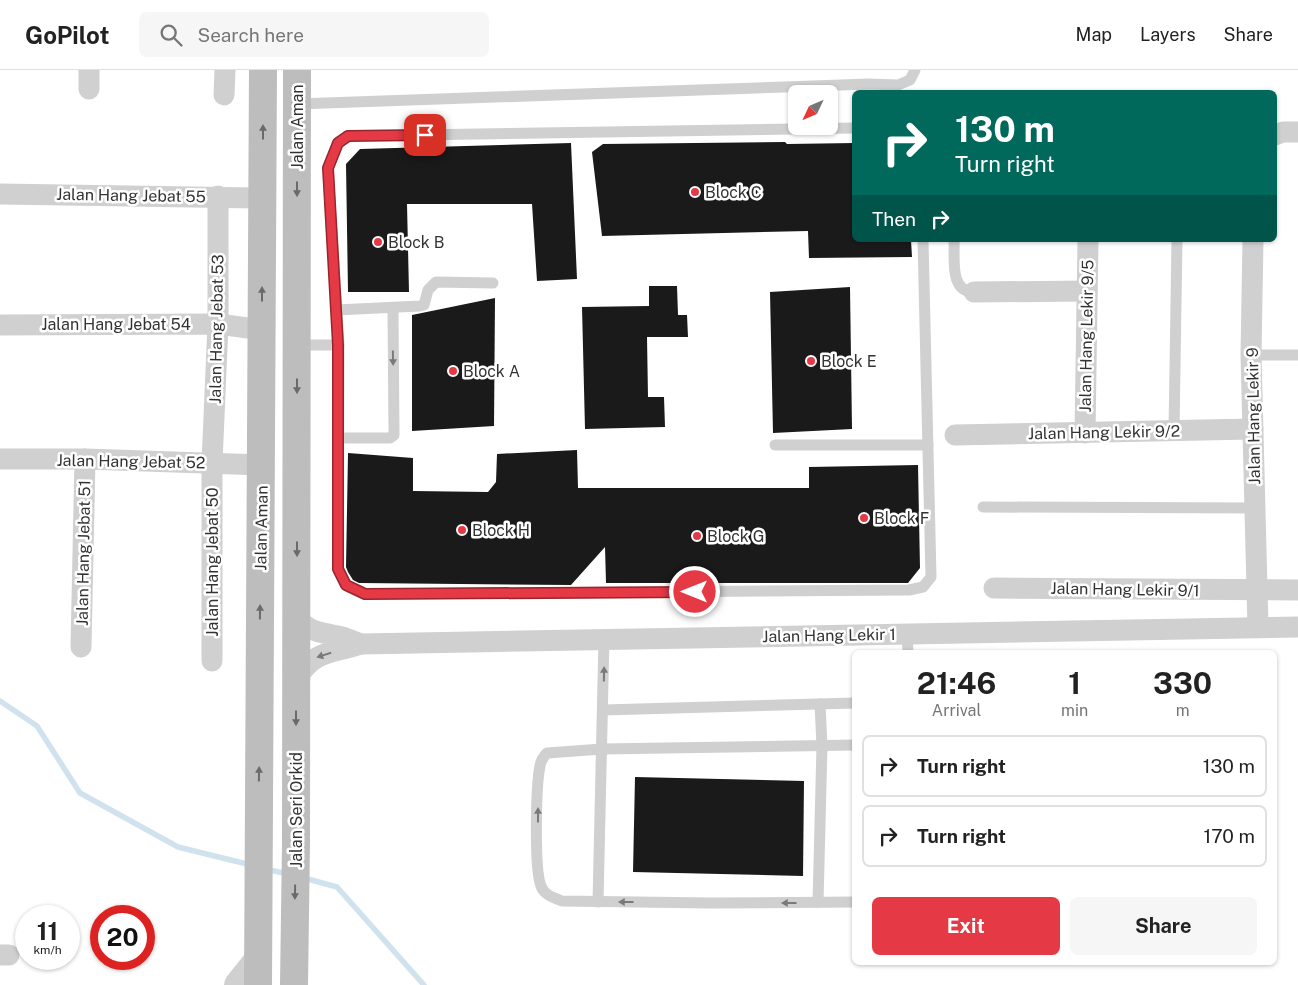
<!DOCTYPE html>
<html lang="en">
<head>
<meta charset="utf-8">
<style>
	:root { --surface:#fff; --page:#f6f6f6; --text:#222; --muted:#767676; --line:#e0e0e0; --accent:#e63946 }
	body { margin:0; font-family:"Public Sans",sans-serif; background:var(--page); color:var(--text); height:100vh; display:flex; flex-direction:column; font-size:19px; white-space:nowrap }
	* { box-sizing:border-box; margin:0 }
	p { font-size:16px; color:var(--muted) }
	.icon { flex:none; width:28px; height:28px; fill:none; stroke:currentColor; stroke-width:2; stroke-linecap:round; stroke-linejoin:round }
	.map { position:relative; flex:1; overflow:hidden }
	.side { position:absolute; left:852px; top:580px; width:425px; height:315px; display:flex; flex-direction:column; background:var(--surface); border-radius:8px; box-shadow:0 1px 4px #0004 }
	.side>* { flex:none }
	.top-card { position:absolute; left:852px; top:20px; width:425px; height:152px; border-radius:8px; box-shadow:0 1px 4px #0004; background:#00695c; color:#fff; overflow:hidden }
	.needle { width:32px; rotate:226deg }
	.tools { position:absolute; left:788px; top:15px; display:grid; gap:10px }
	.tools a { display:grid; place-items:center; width:50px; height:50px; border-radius:8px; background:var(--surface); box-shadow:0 1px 4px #0004; font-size:25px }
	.speed { position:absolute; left:15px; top:835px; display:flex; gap:10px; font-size:25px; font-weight:700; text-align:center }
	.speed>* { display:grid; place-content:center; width:65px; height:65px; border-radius:50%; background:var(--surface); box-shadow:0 1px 4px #0004; line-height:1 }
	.speed small { font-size:12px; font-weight:400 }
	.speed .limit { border:8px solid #d22; background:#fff; color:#111 }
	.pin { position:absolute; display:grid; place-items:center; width:42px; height:42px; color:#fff; margin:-21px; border-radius:10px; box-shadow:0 2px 8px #0006 }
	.me { position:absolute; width:55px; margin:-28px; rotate:270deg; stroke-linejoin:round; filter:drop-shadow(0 0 4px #0008) }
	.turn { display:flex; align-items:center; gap:18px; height:105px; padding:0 20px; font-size:22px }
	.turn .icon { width:65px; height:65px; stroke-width:2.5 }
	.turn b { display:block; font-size:35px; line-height:42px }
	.then { display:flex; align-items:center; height:48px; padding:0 20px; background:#0003; gap:10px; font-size:19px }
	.eta { display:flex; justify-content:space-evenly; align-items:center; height:85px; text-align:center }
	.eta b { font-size:30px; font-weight:700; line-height:35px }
	.action { display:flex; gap:10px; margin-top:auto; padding:10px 20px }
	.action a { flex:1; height:58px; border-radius:8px; background:var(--accent); color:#fff; font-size:20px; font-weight:700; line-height:58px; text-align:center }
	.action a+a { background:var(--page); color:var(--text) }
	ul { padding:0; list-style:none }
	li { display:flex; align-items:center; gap:15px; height:62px; margin:0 10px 8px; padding:0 10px; border:2px solid var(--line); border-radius:8px }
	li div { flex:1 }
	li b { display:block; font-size:19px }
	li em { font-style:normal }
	header { display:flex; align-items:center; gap:30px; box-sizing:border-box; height:70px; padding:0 25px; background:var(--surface); border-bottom:1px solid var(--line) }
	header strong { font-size:24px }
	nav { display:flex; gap:28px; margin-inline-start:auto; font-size:18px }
	.search { width:350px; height:45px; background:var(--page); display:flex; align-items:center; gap:12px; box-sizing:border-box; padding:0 18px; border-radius:8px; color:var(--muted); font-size:19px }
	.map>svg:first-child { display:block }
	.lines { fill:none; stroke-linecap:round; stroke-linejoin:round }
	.stream { stroke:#cfe2ee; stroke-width:5.5 }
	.building { fill:#1a1a1a }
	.service { stroke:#d0d0d0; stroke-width:11 }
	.minor { stroke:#d0d0d0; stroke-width:21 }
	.tertiary { stroke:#d0d0d0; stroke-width:28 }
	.secondary { stroke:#bdbdbd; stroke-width:28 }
	.oneway { fill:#6a6a6a }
	.oneway2 { fill:#7a7a7a }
	.route-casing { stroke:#96252e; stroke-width:12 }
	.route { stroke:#e63946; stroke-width:9 }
	.poi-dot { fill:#e63946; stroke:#fff; stroke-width:2 }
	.labels { text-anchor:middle; stroke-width:5; stroke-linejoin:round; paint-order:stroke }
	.street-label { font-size:16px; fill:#333; stroke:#fff }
	.poi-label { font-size:16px; fill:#333; stroke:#fff; text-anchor:start }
</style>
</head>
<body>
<header>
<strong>GoPilot</strong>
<div class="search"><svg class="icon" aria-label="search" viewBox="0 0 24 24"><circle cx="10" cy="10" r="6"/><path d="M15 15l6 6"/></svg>Search here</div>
<nav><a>Map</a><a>Layers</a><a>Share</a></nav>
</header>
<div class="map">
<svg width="1298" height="915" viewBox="0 0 1298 915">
	<rect width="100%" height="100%" fill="#fff"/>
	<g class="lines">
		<g class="stream">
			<path d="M 0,631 L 37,656 L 80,723 L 178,777 L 251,795"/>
			<path d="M 265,799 L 288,804"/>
			<path d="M 304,808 L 337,817 L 424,915"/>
		</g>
	</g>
	<g class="building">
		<path d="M 785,72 L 787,74 L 855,73 L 855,170 L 911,170 L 912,187 L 809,188 L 808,161 L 602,166 L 592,82 L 603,74 Z"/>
		<path d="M 571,73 L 577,209 L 537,211 L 532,134 L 407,134 L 409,222 L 348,222 L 346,94 L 360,79 Z"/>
		<path d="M 649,216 L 677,216 L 678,245 L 687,245 L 688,267 L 647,267 L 648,327 L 664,327 L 665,357 L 585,359 L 582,237 L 649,236 Z"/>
		<path d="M 850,217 L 852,359 L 773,363 L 770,222 Z"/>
		<path d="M 495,228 L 494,356 L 412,361 L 412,245 Z"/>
		<path d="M 577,380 L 578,418 L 809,418 L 809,397 L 918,395 L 920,498 L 908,513 L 606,513 L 605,477 L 571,515 L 359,513 L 353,510 L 348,502 L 346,497 L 348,383 L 413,388 L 413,421 L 488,422 L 496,412 L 497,384 Z"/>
		<path d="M 635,707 L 804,711 L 803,806 L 633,802 Z"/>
	</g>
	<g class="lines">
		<g class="service">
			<path d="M 297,34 L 869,14 L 898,15 L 910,10 L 915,0"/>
			<path d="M 855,58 L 348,66 L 338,73 L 328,99 L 339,275 L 338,499 L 346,515 L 365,524 L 909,520 L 923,517 L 931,507 L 923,170"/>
			<path d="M 954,170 C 955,188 949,222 974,222"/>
			<path d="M 336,240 L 420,236 L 424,235 L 428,220 L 436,212 L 493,213"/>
			<path d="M 297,275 L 339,275"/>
			<path d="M 1251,285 L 1298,285"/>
			<path d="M 1174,361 L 1177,170"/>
			<path d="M 338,368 L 390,368 L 394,365 L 393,239"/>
			<path d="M 775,375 L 928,375"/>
			<path d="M 983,437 L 1255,438"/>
			<path d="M 907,564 L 908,582"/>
			<path d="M 603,640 L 855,633"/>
			<path d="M 855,675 L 602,679 L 547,683 C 543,687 541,690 540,696 C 536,715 534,799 541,816 C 544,825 553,827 562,831 L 711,833 L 855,832"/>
			<path d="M 598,832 L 604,568"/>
			<path d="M 818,832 L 822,676 L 820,634"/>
		</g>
		<g class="minor">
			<path d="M 89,19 L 89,0"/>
			<path d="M 224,25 L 225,0"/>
			<path d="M 1275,65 L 1283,62 L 1298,62"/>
			<path d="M 0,124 L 263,128"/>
			<path d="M 1253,170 L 1251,285 L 1258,557"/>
			<path d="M 974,222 L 1087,221"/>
			<path d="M 0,255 L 218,254 L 262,260"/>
			<path d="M 1085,363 L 1088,170"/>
			<path d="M 955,365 L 1253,359"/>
			<path d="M 0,389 L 85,389 L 261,395"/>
			<path d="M 994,518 L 1298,520"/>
			<path d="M 297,548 C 308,562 321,562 337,566 C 345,567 353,571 361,574"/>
			<path d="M 81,577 L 85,389"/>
			<path d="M 212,591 L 212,393 L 218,254 L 218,126"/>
			<path d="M 296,609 C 316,579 330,584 361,574 L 1298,557"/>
			<path d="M 0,885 L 9,885"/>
		</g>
		<path class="tertiary" d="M 238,915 L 258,890"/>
		<g class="secondary">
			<path d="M 258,915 L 263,0"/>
			<path d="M 294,915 L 296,773 L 297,0"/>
		</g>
	</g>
	<defs><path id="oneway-solid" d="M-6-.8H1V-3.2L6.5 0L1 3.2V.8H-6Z" transform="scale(1.25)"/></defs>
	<g class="oneway">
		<use href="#oneway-solid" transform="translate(263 62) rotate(-90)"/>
		<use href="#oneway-solid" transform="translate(297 119) rotate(90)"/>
		<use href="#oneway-solid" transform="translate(262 224) rotate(-90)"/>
		<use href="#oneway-solid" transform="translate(297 316) rotate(90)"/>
		<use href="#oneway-solid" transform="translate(297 479) rotate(90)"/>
		<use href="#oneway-solid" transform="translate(260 542) rotate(-89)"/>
		<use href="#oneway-solid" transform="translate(296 648) rotate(90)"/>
		<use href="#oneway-solid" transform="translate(259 704) rotate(-89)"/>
		<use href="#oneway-solid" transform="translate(295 822) rotate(91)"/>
	</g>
	<g class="oneway2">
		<use href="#oneway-solid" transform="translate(393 288) rotate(89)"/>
		<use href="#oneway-solid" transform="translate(324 585) rotate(162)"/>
		<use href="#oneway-solid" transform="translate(604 604) rotate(-89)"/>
		<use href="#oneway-solid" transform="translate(538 745) rotate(-90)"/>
		<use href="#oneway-solid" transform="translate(626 832) rotate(-180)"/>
		<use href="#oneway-solid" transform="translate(789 833) rotate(180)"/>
	</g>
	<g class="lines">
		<g class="route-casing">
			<path id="route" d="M 425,65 L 348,66 L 338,73 L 328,98 L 338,275 L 338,499 L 346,515 L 365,524 L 695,522"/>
		</g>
		<use href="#route" class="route"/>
	</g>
	<g class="poi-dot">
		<circle cx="695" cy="122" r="5"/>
		<circle cx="378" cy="172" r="5"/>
		<circle cx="811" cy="291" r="5"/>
		<circle cx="453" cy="301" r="5"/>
		<circle cx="864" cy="448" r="5"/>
		<circle cx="462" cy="460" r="5"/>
		<circle cx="697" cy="466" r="5"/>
	</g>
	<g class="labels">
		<g class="street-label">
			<text transform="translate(297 57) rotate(-90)" y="6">Jalan Aman</text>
			<text transform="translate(131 125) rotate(1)" y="6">Jalan Hang Jebat 55</text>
			<text x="116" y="260">Jalan Hang Jebat 54</text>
			<text transform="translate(216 259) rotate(-89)" y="6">Jalan Hang Jebat 53</text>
			<text transform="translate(1086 266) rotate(-89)" y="6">Jalan Hang Lekir 9/5</text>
			<text transform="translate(1253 346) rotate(-91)" y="6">Jalan Hang Lekir 9</text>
			<text transform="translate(1104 362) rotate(-1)" y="6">Jalan Hang Lekir 9/2</text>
			<text transform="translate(131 391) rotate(1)" y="6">Jalan Hang Jebat 52</text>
			<text transform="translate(261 458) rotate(-89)" y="6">Jalan Aman</text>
			<text transform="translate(83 483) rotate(-89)" y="6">Jalan Hang Jebat 51</text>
			<text transform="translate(212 492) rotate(-90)" y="6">Jalan Hang Jebat 50</text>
			<text transform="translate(1125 519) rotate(1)" y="6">Jalan Hang Lekir 9/1</text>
			<text transform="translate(829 565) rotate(-1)" y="6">Jalan Hang Lekir 1</text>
			<text transform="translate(296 740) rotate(-90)" y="6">Jalan Seri Orkid</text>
		</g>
		<g class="poi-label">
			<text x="705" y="128">Block C</text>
			<text x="388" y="178">Block B</text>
			<text x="821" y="297">Block E</text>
			<text x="463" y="307">Block A</text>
			<text x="874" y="454">Block F</text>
			<text x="472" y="466">Block H</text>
			<text x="707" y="472">Block G</text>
		</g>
	</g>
</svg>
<div class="tools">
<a><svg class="needle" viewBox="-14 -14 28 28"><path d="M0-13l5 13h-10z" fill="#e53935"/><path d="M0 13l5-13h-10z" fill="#767676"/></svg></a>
</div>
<div class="speed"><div>11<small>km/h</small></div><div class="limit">20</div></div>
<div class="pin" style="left:425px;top:65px;background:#d93025"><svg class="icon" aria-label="arrive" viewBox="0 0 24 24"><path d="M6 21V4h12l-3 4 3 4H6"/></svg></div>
<svg class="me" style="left:695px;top:522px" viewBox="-20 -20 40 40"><circle r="17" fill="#e63946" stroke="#fff" stroke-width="3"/><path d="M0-11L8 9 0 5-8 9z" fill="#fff"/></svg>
<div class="top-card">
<div class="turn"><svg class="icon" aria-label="right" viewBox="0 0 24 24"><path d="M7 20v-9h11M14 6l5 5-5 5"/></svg><div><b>130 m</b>Turn right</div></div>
<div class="then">Then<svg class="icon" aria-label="right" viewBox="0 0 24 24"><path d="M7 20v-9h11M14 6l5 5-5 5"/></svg></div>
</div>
<section class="side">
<div class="eta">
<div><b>21:46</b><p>Arrival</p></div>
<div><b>1</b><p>min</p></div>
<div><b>330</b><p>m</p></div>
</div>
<ul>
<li><svg class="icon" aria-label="right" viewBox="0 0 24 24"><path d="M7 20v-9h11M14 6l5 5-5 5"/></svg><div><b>Turn right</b></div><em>130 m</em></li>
<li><svg class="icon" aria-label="right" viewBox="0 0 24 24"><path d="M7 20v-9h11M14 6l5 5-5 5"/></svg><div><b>Turn right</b></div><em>170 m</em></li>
</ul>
<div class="action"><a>Exit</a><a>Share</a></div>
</section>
</div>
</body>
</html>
